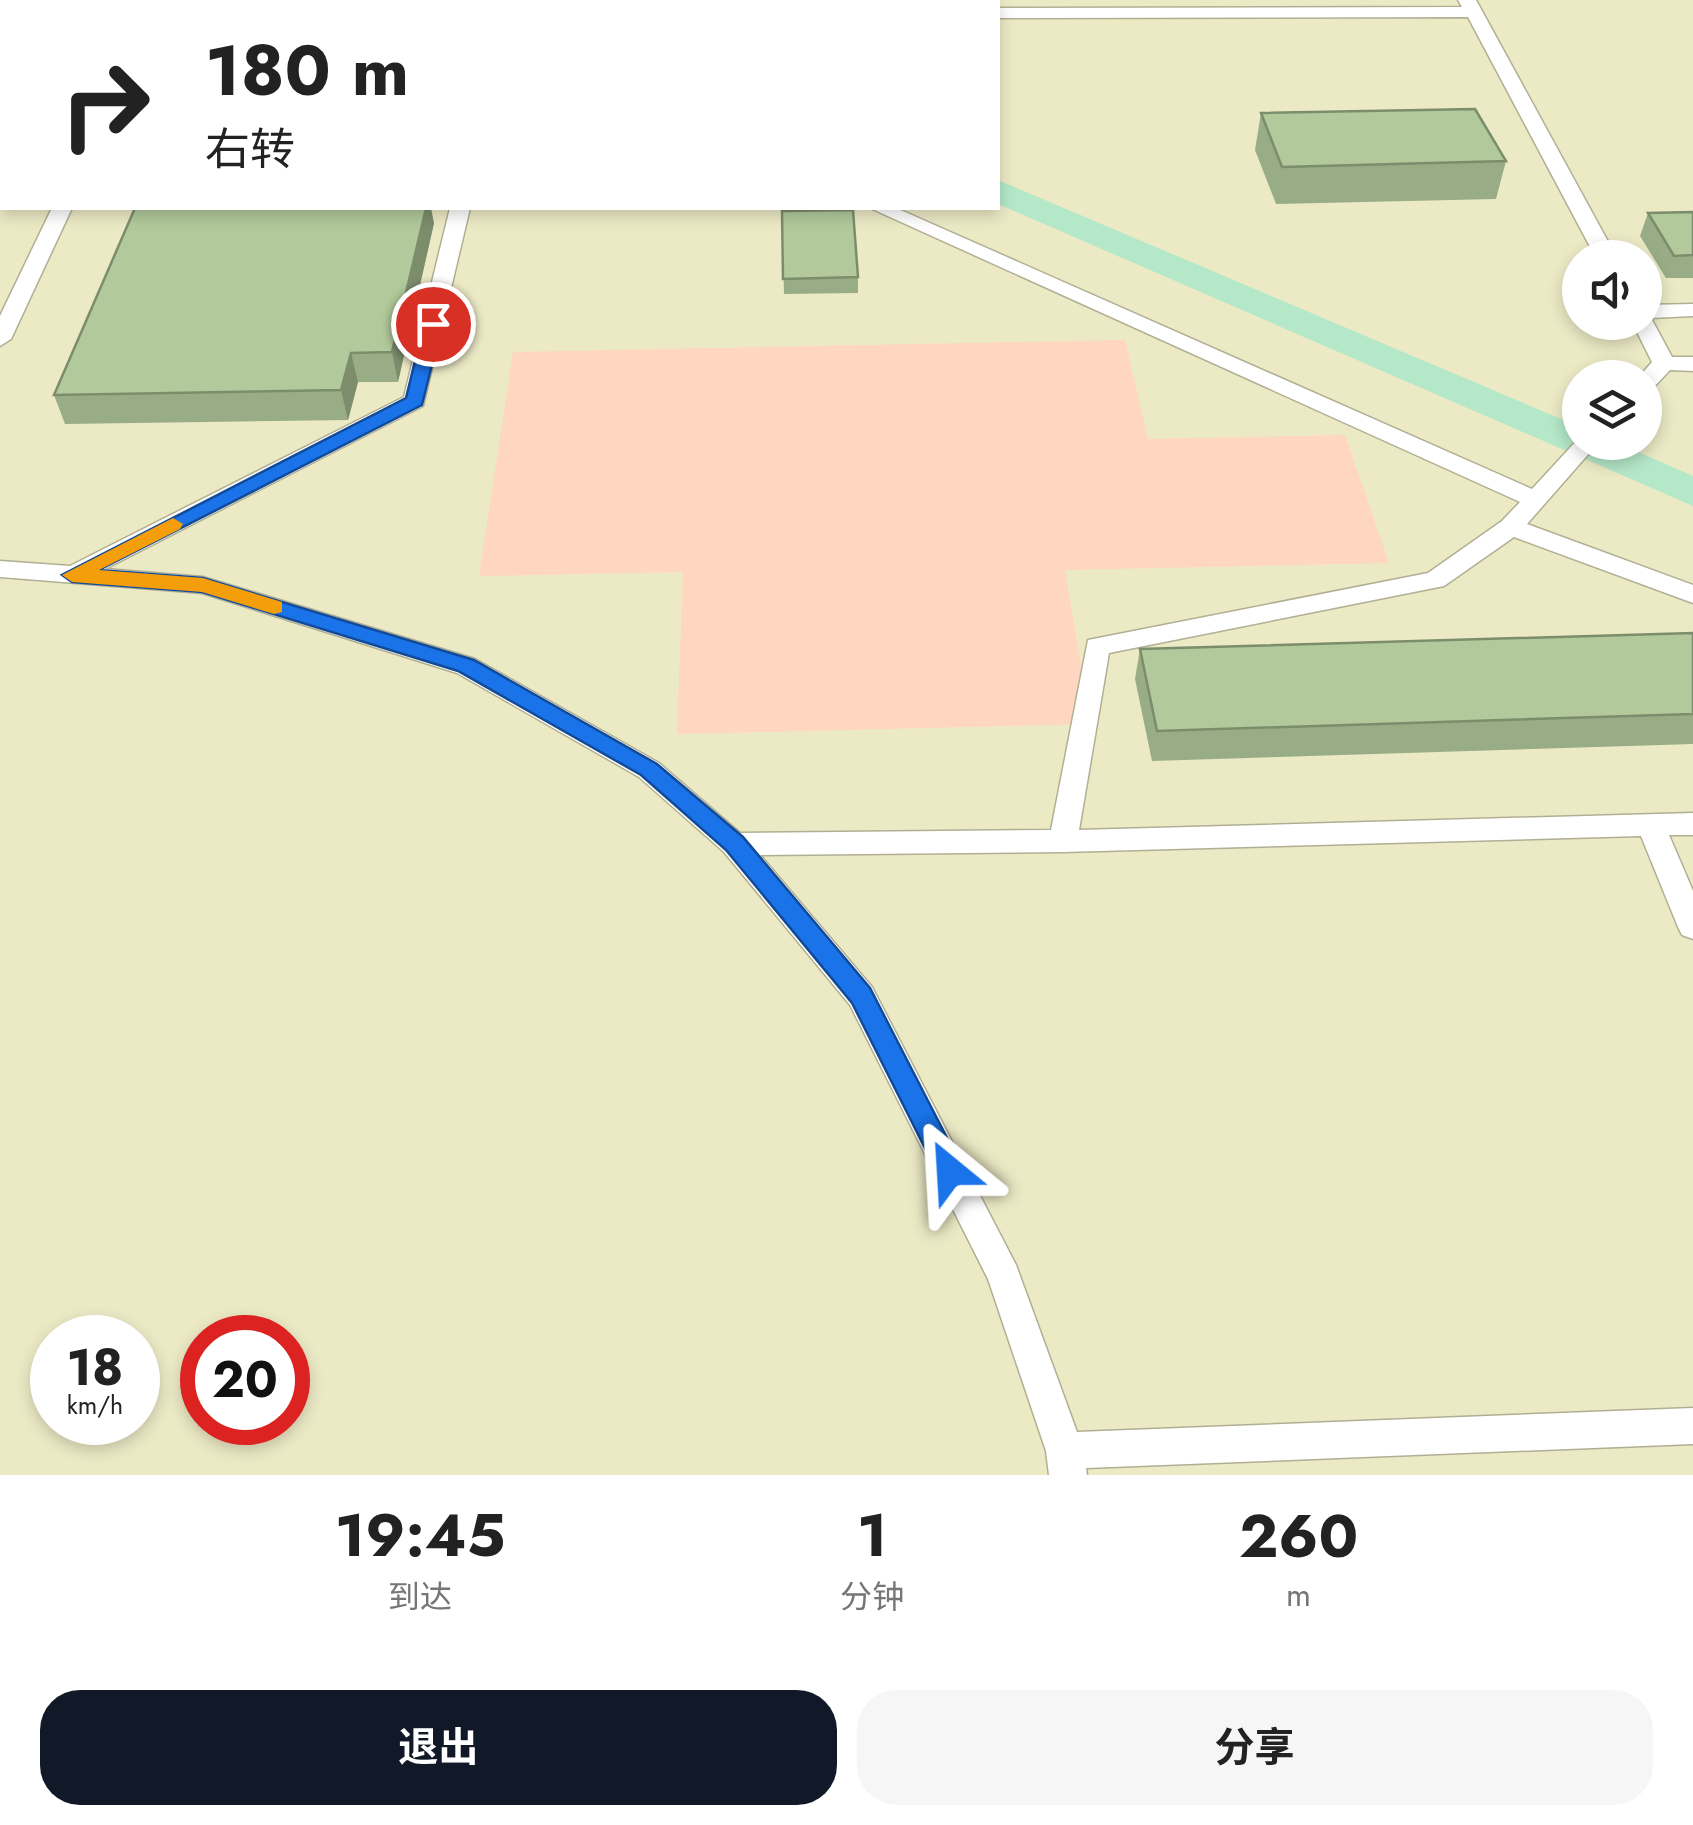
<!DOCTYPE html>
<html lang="zh">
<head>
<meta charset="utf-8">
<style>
	:root { --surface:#fff; --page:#f6f6f6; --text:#222; --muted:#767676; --accent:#111827 }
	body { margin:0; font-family:Jost,"Noto Sans SC",sans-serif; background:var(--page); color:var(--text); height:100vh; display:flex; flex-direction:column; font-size:38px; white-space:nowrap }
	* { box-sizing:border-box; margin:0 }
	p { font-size:32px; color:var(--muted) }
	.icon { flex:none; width:55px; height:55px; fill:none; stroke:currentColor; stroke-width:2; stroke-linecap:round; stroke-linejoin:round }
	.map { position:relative; height:1475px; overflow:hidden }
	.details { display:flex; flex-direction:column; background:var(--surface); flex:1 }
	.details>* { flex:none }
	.guide { position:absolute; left:0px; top:0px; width:1000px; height:210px; box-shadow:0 5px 15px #0003; background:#fff; color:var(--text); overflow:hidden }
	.fabs { position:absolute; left:1562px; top:240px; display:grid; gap:20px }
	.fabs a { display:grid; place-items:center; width:100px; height:100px; border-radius:50%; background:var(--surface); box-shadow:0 5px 15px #0003; font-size:50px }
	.speed { position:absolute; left:30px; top:1315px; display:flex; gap:20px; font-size:50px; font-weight:700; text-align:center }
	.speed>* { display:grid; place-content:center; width:130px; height:130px; border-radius:50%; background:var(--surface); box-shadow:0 5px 15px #0003; line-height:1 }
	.speed small { font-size:25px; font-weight:400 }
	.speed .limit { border:15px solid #d22; background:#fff; color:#111 }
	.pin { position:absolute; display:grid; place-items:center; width:85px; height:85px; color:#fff; margin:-42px; border:5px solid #fff; border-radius:50%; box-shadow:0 2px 10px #0007 }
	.me { position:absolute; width:110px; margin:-55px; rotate:333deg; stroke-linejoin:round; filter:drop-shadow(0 0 8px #0008) }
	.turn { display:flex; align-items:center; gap:35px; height:210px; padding:0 40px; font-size:45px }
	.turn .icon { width:130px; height:130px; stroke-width:2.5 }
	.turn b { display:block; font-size:70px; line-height:85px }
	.eta { display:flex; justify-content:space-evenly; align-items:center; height:170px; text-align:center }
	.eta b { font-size:60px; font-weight:700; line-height:70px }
	.cta { display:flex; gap:20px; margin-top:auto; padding:20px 40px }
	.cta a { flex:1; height:115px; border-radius:40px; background:var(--accent); color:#fff; font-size:40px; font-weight:700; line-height:115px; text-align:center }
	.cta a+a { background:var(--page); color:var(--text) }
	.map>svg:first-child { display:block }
	.built { fill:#eceac5; fill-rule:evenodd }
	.green { fill:#ffd6bf }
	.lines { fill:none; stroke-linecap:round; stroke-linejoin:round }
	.canal { fill:#b5e8c8; fill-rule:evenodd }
	.lane-casing { stroke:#b1af93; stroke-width:3 }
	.lane { fill:#fff; fill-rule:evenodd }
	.wall { fill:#98ad85 }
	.shaded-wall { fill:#7c8d6c }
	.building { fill:#b1c99b; stroke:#7c8d6c; stroke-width:2.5 }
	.route { fill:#1a73e8; stroke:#114b97; stroke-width:2.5 }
	.slow { fill:#f59e0b }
</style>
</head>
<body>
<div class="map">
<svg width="1693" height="1475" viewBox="0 0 1693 1475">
	<rect width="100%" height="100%" fill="#f8f6d8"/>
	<path class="built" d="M 0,0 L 1693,0 L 1693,1475 L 0,1475 ZM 2,2 L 998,2 L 998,208 L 2,208 ZM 1580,258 L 1645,258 L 1645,322 L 1580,322 ZM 1580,378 L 1645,378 L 1645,442 L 1580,442 ZM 52,1338 L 138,1338 L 138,1422 L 52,1422 ZM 202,1338 L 288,1338 L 288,1422 L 202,1422 Z"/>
	<path class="green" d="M 1125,340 L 1148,439 L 1345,435 L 1389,563 L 1065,570 L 1091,724 L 677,734 L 683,572 L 479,576 L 513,352 Z"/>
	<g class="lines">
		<g class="canal">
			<path d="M 541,0 L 577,0 L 579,2 L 543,2 Z"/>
			<path d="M 998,180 L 1580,427 L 1580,442 L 1616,442 L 1693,476 L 1693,506 L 998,204 Z"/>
		</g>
		<g class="lane-casing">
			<g id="lane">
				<path d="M 406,0 L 427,0 L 429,2 L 408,2 Z"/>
				<path d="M 781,0 L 803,0 L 805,2 L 783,2 Z"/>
				<path d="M 1458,0 L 1476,0 L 1617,258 L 1596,258 L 1468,17 L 998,18 L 998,8 L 1462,7 Z"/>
				<path d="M 52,208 L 72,208 L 11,339 L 0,346 L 0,316 Z"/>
				<path d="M 450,208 L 470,208 L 423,406 L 105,569 L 203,577 L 475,659 L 659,763 L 740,833 L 1051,830 L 1088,640 L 1428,573 L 1502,521 L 1520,502 L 870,208 L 896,208 L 1532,489 L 1580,437 L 1580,442 L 1599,442 L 1527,524 L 1693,585 L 1693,603 L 1514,537 L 1444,586 L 1109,653 L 1079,830 L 1693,813 L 1693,835 L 1669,835 L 1693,891 L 1693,939 L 1682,935 L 1678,927 L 1641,836 L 1063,852 L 760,855 L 872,987 L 1016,1265 L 1077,1432 L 1693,1408 L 1693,1444 L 1086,1468 L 1087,1475 L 1049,1475 L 1046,1451 L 988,1279 L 850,1005 L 724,852 L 639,777 L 457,673 L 202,593 L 0,577 L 0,561 L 70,566 L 404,397 Z"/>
				<path d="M 1693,304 L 1693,316 L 1651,318 L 1672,357 L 1693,357 L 1693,371 L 1670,370 L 1653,388 L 1645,390 L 1645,378 L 1638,378 L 1652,362 L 1632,322 L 1645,322 L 1645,305 Z"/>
			</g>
		</g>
		<use href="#lane" class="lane"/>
	</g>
	<g class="wall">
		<path d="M 1261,113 L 1506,161 L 1496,199 L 1276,204 L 1255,150 Z"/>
		<path d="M 782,211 L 858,277 L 858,293 L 784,294 Z"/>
		<path d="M 1693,212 L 1693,278 L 1666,278 L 1640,236 L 1648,213 Z"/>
		<path d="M 434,223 L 398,382 L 358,382 L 348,420 L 65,424 L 54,395 Z"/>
		<path d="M 1693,633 L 1693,744 L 1152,761 L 1135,679 L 1140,649 Z"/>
	</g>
	<g class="shaded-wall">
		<path d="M 426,208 L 431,208 L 434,223 L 398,382 L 392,352 Z"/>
		<path d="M 351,353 L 358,382 L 348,420 L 341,390 Z"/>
	</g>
	<g class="building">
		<path d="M 1475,109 L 1506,161 L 1282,167 L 1261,113 Z"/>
		<path d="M 135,208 L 426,208 L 392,352 L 351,353 L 341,390 L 54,395 Z"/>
		<path d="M 853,210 L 858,277 L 783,279 L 782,211 Z"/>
		<path d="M 1693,212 L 1693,255 L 1674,256 L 1648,213 Z"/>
		<path d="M 1693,633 L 1693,714 L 1157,731 L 1140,649 Z"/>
	</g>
	<path class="route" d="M 433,318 L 442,324 L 422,405 L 99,570 L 203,578 L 474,660 L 657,764 L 743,837 L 870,988 L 964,1171 L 960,1180 L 950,1183 L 941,1180 L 852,1003 L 726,850 L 641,775 L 458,671 L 202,592 L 72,582 L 62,575 L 406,398 L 424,324 Z"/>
	<path class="slow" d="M 173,518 L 183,524 L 180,529 L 99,570 L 203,578 L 282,602 L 282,612 L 274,614 L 202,592 L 72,582 L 62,575 Z"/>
</svg>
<div class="fabs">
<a><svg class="icon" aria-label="sound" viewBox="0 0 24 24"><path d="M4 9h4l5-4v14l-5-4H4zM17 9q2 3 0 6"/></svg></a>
<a><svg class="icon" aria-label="layers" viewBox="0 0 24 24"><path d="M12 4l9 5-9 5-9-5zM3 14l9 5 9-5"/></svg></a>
</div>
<div class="speed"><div>18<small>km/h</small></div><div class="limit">20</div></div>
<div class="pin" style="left:433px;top:324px;background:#d93025"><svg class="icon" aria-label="arrive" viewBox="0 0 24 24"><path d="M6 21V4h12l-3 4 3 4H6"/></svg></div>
<svg class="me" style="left:950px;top:1171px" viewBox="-20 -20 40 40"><path d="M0-17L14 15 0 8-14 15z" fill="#1a73e8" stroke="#fff" stroke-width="4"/></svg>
<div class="guide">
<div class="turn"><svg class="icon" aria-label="right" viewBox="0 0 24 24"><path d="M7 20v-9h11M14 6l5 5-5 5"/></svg><div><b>180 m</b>右转</div></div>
</div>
</div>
<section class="details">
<div class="eta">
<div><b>19:45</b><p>到达</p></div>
<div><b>1</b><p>分钟</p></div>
<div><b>260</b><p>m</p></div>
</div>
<div class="cta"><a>退出</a><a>分享</a></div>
</section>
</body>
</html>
